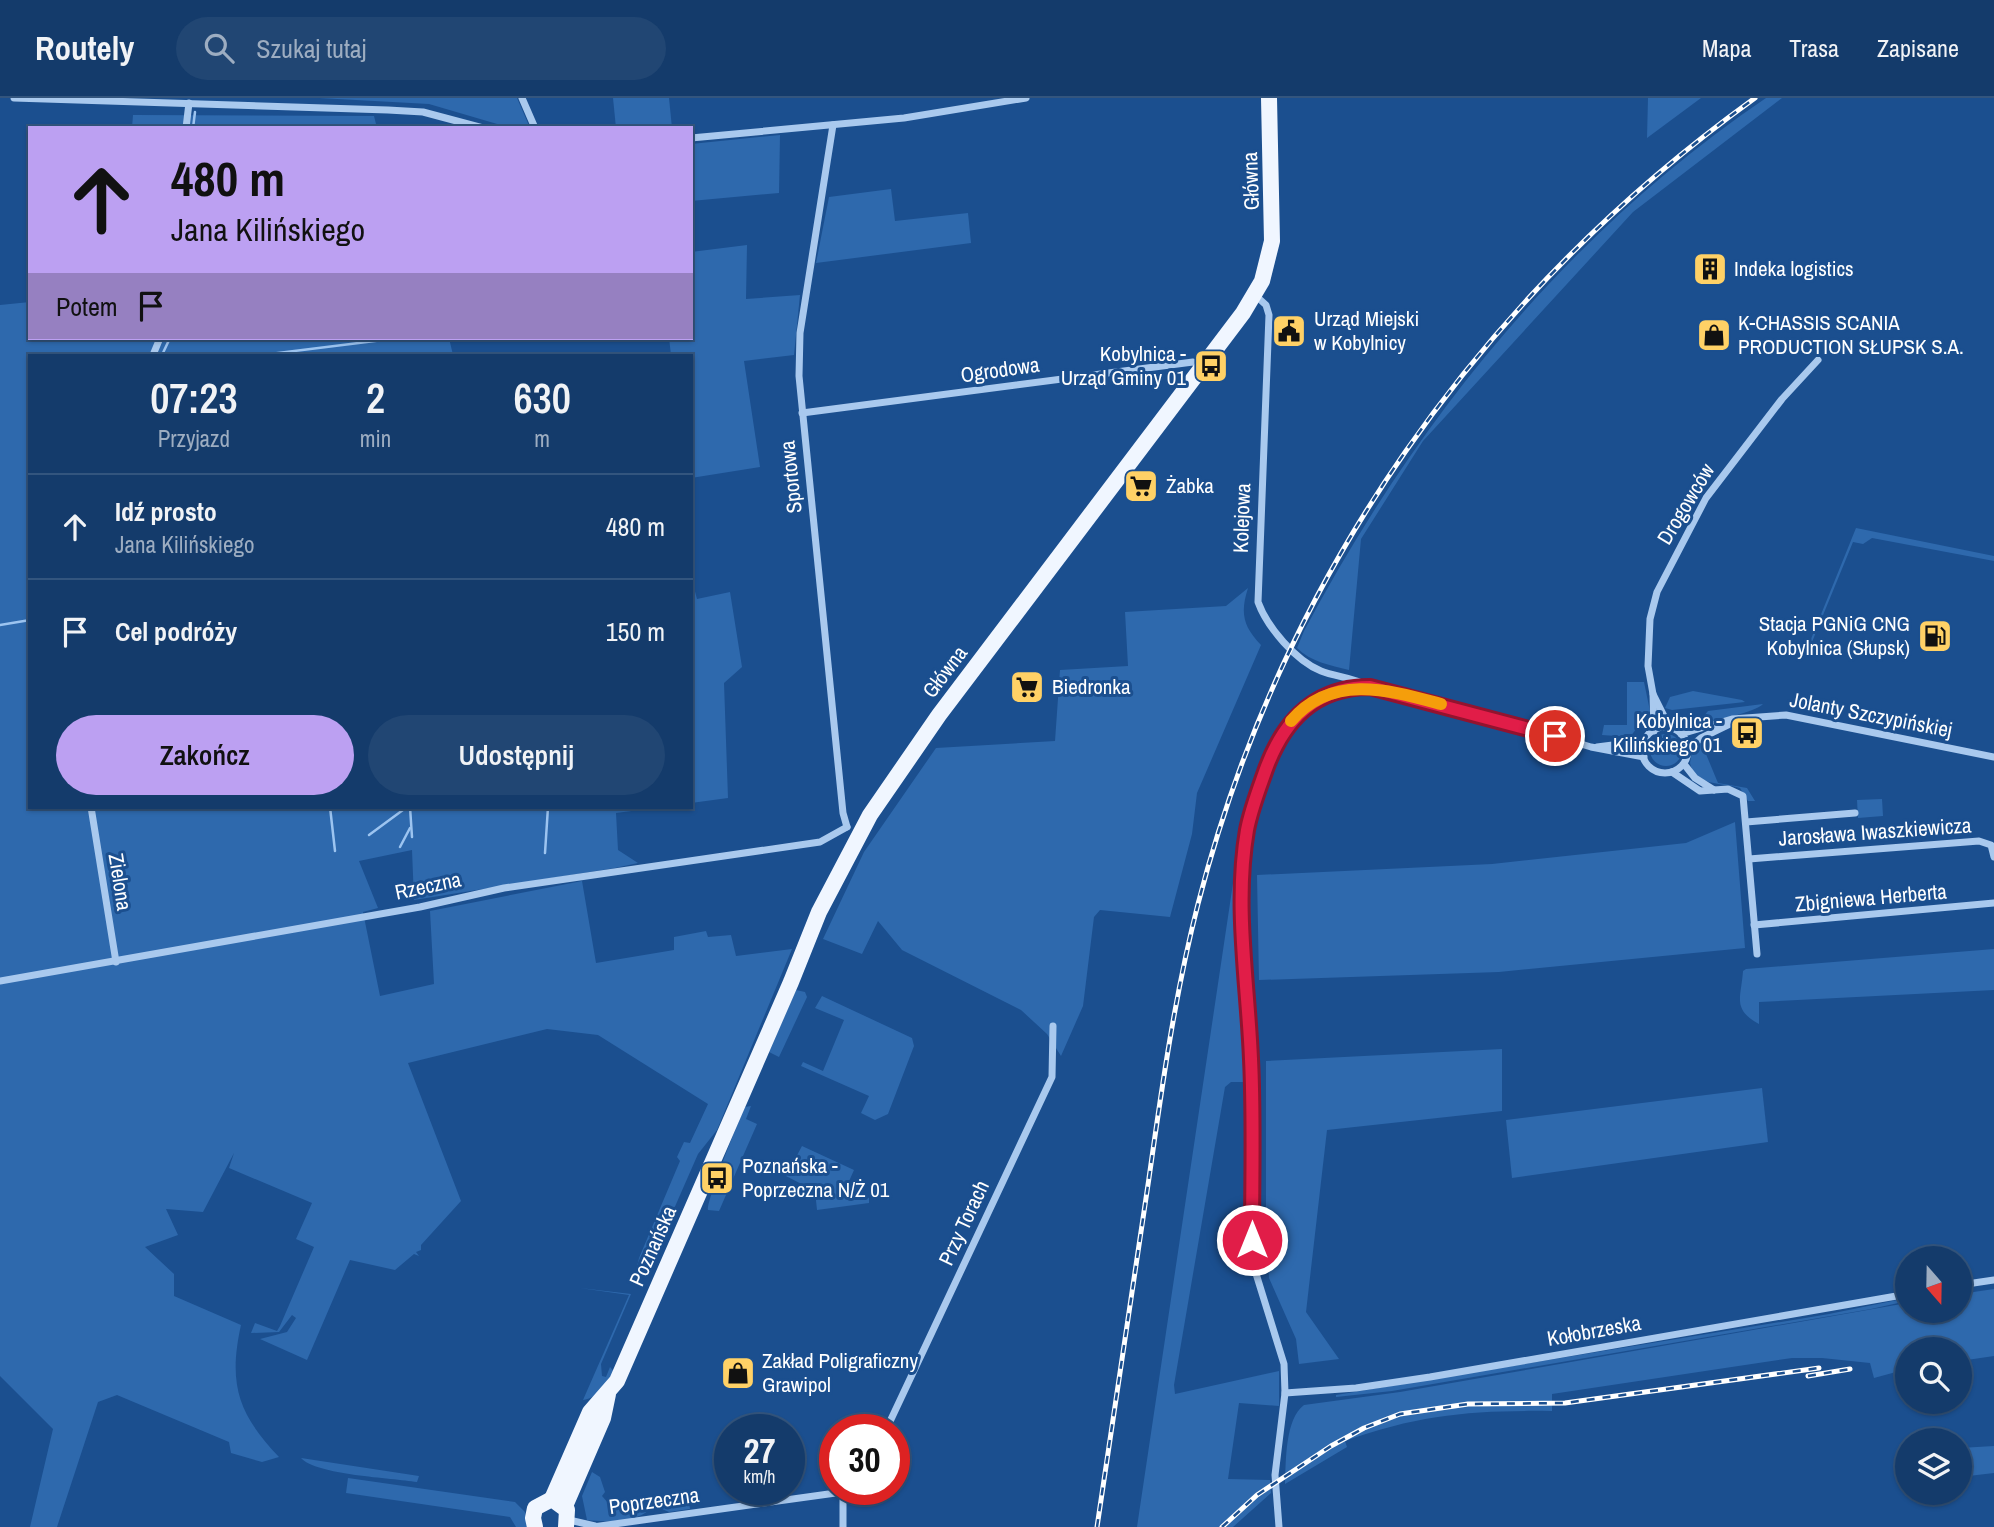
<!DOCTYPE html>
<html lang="pl">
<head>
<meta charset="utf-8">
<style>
	:root { --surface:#143b6b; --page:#214673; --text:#f1f3f6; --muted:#9dadc1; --line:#33557e; --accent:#bca0f2 }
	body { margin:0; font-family:"Archivo Narrow",sans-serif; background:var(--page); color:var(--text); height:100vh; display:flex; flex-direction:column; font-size:26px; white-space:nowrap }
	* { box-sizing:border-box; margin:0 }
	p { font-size:23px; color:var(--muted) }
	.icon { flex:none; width:38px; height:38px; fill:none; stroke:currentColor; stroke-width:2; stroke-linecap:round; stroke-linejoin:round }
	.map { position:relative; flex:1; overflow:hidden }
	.details { position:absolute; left:28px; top:256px; width:665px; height:455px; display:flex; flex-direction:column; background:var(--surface); border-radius:0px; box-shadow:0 2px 5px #0004,0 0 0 2px var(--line) }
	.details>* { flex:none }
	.guide { position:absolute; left:28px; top:28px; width:665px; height:214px; border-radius:0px; box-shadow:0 2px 5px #0004,0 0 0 2px var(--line); background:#bca0f2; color:#111; overflow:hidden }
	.needle { width:46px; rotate:160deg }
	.buttons { position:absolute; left:1895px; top:1148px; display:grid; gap:14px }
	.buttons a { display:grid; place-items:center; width:77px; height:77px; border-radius:50%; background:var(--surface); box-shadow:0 2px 5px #0004,0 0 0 2px var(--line); font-size:35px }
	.speed { position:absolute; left:714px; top:1316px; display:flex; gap:14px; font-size:35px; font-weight:700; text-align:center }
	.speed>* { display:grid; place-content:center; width:91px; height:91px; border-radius:50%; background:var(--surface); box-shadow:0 2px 5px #0004,0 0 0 2px var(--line); line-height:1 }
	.speed small { font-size:18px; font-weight:400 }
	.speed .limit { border:10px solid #d22; background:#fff; color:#111 }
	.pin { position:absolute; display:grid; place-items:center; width:60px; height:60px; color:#fff; margin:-30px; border:4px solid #fff; border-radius:50%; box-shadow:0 2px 7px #0007 }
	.me { position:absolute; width:77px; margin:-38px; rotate:0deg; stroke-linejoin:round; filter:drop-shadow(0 0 5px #0008) }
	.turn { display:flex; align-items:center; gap:24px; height:147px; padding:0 28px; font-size:32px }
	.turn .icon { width:91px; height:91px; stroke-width:2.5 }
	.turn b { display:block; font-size:49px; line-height:60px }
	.then { display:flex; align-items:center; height:66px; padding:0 28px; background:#0003; gap:14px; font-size:26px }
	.eta { display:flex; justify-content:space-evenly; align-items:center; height:119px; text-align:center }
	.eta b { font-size:42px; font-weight:600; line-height:49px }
	.primary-button { display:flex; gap:14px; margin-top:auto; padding:14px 28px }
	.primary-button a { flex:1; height:80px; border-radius:42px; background:var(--accent); color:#111; font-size:28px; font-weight:600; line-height:80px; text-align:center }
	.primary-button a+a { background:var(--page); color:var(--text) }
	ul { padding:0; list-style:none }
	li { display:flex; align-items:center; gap:21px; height:105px; padding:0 28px; border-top:2px solid var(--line) }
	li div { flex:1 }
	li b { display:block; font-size:26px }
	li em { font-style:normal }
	header { display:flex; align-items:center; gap:42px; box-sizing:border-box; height:98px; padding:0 35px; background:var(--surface); border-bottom:2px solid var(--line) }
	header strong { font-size:33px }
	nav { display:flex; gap:38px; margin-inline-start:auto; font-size:24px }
	.search { width:490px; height:63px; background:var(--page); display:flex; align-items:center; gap:18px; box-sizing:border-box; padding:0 24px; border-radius:38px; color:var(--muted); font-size:26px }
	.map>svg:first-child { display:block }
	.green { fill:#2e69ad }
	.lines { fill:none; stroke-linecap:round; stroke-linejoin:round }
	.stream { stroke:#9cc4f0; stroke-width:2.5 }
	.minor { stroke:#a9c9ee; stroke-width:7 }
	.primary { stroke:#f0f6ff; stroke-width:16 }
	.rail-casing { stroke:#fff; stroke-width:5 }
	.rail { stroke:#1b4f8f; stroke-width:2.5; stroke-dasharray:8; stroke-linecap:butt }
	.route-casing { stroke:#92132f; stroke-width:18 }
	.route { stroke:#e11d48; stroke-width:12 }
	.slow { stroke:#f59e0b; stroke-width:12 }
	.labels { text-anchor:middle; stroke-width:6; stroke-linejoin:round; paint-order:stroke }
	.street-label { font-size:21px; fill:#fff; stroke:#1b4f8f }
	.poi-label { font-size:21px; fill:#fff; stroke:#1b4f8f; text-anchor:start }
</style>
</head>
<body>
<header>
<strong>Routely</strong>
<div class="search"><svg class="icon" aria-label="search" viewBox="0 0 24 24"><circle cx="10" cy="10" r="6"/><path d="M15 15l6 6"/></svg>Szukaj tutaj</div>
<nav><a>Mapa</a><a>Trasa</a><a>Zapisane</a></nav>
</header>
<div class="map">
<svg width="1994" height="1429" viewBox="0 0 1994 1429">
	<rect width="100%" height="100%" fill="#1b4f8f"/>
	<g class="green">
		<path d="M 319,0 L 517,0 L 530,30 L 511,30 L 429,6 Z"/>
		<path d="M 613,0 L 669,0 L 672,30 L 616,30 Z"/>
		<path d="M 1648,0 L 1701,0 L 1647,40 Z"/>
		<path d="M 1766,0 L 1782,0 L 1633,114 L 1423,343 L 1361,441 L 1349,572 C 1330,567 1311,564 1297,550 L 1304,533 C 1416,322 1567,135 1766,0 Z"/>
		<path d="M 133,17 L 374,18 L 377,30 L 132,30 Z"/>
		<path d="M 780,37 L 779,95 L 691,103 L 691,46 Z"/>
		<path d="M 891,91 L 895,123 L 968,115 L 971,145 L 816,165 L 829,99 Z"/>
		<path d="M 747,147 L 746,201 L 800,197 L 794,257 L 744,263 L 760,369 L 691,380 L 691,257 L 671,257 L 669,240 L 691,240 L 691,154 Z"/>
		<path d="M 30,204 L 30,240 L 449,240 L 453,257 L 30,257 L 30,709 L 663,709 L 616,715 L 618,752 L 638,765 L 615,770 L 414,802 L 412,752 L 359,763 L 378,810 L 363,814 L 380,898 L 434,886 L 430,813 L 582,783 L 596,865 L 674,852 L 674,839 L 706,833 L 708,839 L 731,837 L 736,858 L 792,851 L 717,1032 L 698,1056 L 645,1177 L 636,1173 L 639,1160 L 680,1063 L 677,1059 L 684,1044 L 690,1045 L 708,1006 L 598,937 L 547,931 L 408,965 L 461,1103 L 421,1147 L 421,1152 L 416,1154 L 419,1158 L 414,1156 L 395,1172 L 350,1162 L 307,1262 L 260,1241 L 287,1234 L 296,1220 L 292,1217 L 279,1234 L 251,1235 L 255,1225 L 277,1233 L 280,1228 L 314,1149 L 296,1141 L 312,1105 L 229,1070 L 234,1055 L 203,1114 L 166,1111 L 178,1137 L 145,1149 L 174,1176 L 174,1198 L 241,1227 C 228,1286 238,1316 279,1359 L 262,1364 L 231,1355 L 229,1344 L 117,1297 L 98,1304 L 57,1429 L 30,1429 L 53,1331 L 0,1278 L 0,207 Z"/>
		<path d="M 1856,430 L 1994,458 L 1994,463 L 1872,440 L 1863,446 L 1853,444 L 1812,544 L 1813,556 L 1807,552 L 1809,546 Z"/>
		<path d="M 691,478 L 697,501 L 730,494 L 742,569 L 724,585 L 728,700 L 691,705 Z"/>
		<path d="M 1248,490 C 1240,515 1243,528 1261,547 L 1197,695 L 1192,736 L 1170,819 L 1100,812 L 1094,819 L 1083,908 L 1061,958 L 1047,936 L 1021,912 L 902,852 L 878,823 L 862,856 L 823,841 L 864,754 L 936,650 L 1055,643 L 1060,572 L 1128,568 L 1125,514 L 1226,508 Z"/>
		<path d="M 1627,584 L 1644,584 L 1650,613 L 1630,639 L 1602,637 L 1604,627 L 1627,627 Z"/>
		<path d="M 1693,593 L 1742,602 L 1745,604 L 1672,612 L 1665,610 L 1670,599 Z"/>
		<path d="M 1763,606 C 1756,614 1714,622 1700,629 L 1699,624 L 1708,613 Z"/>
		<circle cx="1666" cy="652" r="16"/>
		<path d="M 1701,644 L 1718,685 L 1747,690 L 1755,703 L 1748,703 L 1740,690 C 1722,684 1695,689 1690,665 L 1692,654 Z"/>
		<path d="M 1882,701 L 1883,718 L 1858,720 L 1857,702 Z"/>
		<path d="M 1735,724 L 1745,850 L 1499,874 L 1259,882 L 1257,777 L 1492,766 L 1686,745 Z"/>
		<path d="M 1239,745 L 1240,854 L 1247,990 L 1244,984 L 1231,984 L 1225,989 L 1174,1287 L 1175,1296 L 1279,1273 L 1279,1308 L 1239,1305 L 1228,1381 L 1270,1382 L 1271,1395 L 1233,1429 L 1137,1429 Z"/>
		<path d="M 1994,851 L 1994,892 L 1759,904 L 1759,926 C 1732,911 1741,901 1743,873 L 1746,871 Z"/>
		<path d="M 796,892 L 805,894 L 807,899 L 779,959 L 769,954 Z"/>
		<path d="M 822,898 L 912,940 L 914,948 L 888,1016 L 875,1022 L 861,1015 L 869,998 L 801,968 L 803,964 L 823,973 L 844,922 L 815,910 Z"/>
		<path d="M 1502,951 L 1502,1013 L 1327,1032 L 1306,1214 L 1339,1261 L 1299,1266 L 1296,1241 L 1269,1180 L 1266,1136 L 1266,963 Z"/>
		<path d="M 1762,990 L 1768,1044 L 1512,1080 L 1506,1022 Z"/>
		<path d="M 751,1008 L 746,1021 L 757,1026 L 719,1113 L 708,1112 C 707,1101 738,1024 745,1009 Z"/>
		<path d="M 802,1048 L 854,1072 L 846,1090 L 869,1100 L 869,1105 L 817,1112 L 815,1093 L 786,1078 Z"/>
		<path d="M 580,1190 L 631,1196 L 601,1266 L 602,1278 L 606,1279 L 610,1269 L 616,1276 C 606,1286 598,1300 583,1302 L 629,1197 Z"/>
		<path d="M 1994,1191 L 1994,1258 L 1960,1263 L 1960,1251 L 1908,1251 L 1907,1271 L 1874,1280 L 1870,1265 L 1822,1260 L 1792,1260 L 1552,1296 L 1552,1313 C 1474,1312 1420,1316 1345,1343 L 1347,1349 L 1285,1386 C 1286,1363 1285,1321 1304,1307 L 1400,1294 L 1907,1205 L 1908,1213 L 1960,1213 L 1960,1196 Z"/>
		<path d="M 1907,1200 L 1907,1203 L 1871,1211 L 1392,1293 L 1336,1299 L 1336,1297 L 1829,1216 Z"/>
		<path d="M 1994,1348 L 1994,1375 L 1960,1379 L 1960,1350 Z"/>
		<path d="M 301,1360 L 419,1378 L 417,1384 C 392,1380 316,1377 301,1360 Z"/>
		<path d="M 592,1374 L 600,1379 L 605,1394 L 602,1398 L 609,1406 L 614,1402 C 625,1406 641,1399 650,1406 L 650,1411 C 637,1425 604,1424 587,1422 L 582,1398 Z"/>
		<path d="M 348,1380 L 515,1404 L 525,1414 L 528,1429 L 516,1429 L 510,1419 L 346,1395 Z"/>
		<path d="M 687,1395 L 690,1411 L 669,1414 L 662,1411 L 663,1400 Z"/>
	</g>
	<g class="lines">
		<g class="stream">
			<path d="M 193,30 L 195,14"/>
			<path d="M 162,257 L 170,240"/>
			<path d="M 262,257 L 399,240"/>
			<path d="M 0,527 L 30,522"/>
			<path d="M 330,709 L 335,753"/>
			<path d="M 410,709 L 412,739"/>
			<path d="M 369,737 L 407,709"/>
			<path d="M 400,749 L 410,730"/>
			<path d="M 545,755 L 548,709"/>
		</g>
		<g class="minor">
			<path d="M 14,0 L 388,12 L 423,14 L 483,30"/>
			<path d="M 522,0 L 535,30"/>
			<path d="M 833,27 L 800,235 L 799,278 L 843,715 L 847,729"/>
			<path d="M 186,30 L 189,5"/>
			<path d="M 691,40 L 904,20 L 1026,0"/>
			<path d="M 1255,197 L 1266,207 L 1269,217 L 1258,504 C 1267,529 1296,563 1321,573 C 1336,579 1353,579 1368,588"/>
			<path d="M 153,257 L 160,240"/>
			<path d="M 802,315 L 1193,264 L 1202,267"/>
			<path d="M 1653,596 L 1654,633"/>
			<circle cx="1665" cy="652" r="23"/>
			<path d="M 1670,630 L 1653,596 L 1648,568 L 1650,521 L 1657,494 L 1706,400 L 1782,301 L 1818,262"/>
			<path d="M 1681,636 L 1732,621 L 1786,617 L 1994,659"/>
			<path d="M 1597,649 L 1644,643"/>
			<path d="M 1688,651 L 1701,640 L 1738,622"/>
			<path d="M 1684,666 L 1695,680 L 1714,692"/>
			<path d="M 1672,674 L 1700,693 L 1728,691 L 1743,698 L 1757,856"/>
			<path d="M 91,709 L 116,864"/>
			<path d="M 1746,724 L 1855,715"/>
			<path d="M 1749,761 L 1979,743 L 1991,747 L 1994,759"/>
			<path d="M 1754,827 L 1994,805"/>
			<path d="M 0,883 L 420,809 L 504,790 L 820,744 L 847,729"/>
			<path d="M 1960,1187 L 1994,1182"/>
			<path d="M 1285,1295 L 1356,1290 L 1430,1279 L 1908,1196"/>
			<path d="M 886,1332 L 1052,979 L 1053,928"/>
			<path d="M 843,1394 L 843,1429"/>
			<path d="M 569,1422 L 595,1428"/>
			<path d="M 593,1429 L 843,1394"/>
			<path d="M 1279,1429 L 1275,1377 L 1285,1295 L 1284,1266 L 1253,1166 L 1252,982 L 1244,842 L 1244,758 L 1256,698 L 1277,645 L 1289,626 L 1304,610 L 1323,598 L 1344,592 L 1370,589 L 1495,620 L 1591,649 L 1644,659"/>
		</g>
		<g class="primary">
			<path d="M 552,1401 L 590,1314 L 617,1283 L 791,884 L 819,814 L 870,717 L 939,617 L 1243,215 L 1262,183 L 1272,143 L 1269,0"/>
			<path d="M 565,1408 L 603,1320 L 608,1296"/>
			<path d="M 535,1429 L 533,1420 L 535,1410 L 552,1401 L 567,1412 L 566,1429"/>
		</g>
		<g class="rail-casing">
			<g id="rail">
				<path d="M 1808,1278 L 1850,1271"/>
				<path d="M 1097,1429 C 1114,1313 1132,1196 1149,1080 C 1162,988 1175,896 1198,806 C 1282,478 1481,197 1755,0"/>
				<path d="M 1222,1429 L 1257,1397 L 1331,1348 L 1364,1330 L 1400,1316 L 1468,1306 L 1565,1305 L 1819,1270"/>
			</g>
		</g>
		<use href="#rail" class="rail"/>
	</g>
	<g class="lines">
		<g class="route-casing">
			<path id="route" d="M 1252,1142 C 1252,1082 1254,1021 1251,961 C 1248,886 1234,807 1247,732 C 1251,711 1259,691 1266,671 C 1284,622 1315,589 1370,589 L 1555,638"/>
		</g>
		<use href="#route" class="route"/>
		<path class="slow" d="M 1291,623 C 1332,575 1389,592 1441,606"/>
	</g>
	<defs>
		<g id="building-square" transform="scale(1.75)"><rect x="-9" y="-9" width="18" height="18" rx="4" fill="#ffd166" stroke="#1b4f8f"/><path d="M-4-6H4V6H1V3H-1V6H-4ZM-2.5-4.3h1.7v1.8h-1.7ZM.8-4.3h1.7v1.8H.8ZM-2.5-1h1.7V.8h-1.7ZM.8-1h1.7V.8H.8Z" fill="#111"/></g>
		<g id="civic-square" transform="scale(1.75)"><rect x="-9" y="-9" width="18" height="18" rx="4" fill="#ffd166" stroke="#1b4f8f"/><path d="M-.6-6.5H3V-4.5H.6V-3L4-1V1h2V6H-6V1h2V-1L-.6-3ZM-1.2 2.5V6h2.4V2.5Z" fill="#111"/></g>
		<g id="shop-square" transform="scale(1.75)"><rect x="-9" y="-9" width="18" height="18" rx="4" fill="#ffd166" stroke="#1b4f8f"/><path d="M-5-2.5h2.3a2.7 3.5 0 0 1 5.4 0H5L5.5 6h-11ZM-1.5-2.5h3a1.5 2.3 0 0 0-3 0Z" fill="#111"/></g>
		<g id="bus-square" transform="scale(1.75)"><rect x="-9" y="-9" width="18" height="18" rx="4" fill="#ffd166" stroke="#1b4f8f"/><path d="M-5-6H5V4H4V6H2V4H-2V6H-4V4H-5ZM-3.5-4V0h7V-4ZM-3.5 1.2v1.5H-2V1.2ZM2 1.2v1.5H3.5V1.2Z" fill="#111"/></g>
		<g id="supermarket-square" transform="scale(1.75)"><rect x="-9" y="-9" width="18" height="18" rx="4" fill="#ffd166" stroke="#1b4f8f"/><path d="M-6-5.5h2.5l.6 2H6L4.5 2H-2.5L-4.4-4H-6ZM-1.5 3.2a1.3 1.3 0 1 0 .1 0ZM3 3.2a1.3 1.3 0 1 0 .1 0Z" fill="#111"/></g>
		<g id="fuel-square" transform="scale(1.75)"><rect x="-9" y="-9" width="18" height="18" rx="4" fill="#ffd166" stroke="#1b4f8f"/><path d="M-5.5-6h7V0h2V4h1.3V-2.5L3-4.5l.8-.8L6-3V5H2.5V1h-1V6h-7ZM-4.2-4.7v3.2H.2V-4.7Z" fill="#111"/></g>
	</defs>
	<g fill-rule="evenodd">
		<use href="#building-square" x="1710" y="171"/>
		<use href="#civic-square" x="1289" y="233"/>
		<use href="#shop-square" x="1714" y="237"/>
		<use href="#bus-square" x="1211" y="268"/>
		<use href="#supermarket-square" x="1141" y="388"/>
		<use href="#fuel-square" x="1935" y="538"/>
		<use href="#supermarket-square" x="1027" y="589"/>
		<use href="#bus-square" x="1747" y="635"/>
		<use href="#bus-square" x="717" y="1080"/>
		<use href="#shop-square" x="738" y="1275"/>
	</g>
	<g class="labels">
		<g class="street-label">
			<text transform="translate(1251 83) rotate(-92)" y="7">Główna</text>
			<text transform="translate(1000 272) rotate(-8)" y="7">Ogrodowa</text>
			<text transform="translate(791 379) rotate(-96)" y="7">Sportowa</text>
			<text transform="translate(1686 406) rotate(-59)" y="7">Drogowców</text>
			<text transform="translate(1242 420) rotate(-88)" y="7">Kolejowa</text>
			<text transform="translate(945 574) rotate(-53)" y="7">Główna</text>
			<text transform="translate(1871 617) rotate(11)" y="7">Jolanty Szczypińskiej</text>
			<text transform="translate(1875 734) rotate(-4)" y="7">Jarosława Iwaszkiewicza</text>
			<text transform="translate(120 784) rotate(81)" y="7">Zielona</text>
			<text transform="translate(428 788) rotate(-12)" y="7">Rzeczna</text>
			<text transform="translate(1871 800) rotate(-5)" y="7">Zbigniewa Herberta</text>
			<text transform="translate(964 1125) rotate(-65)" y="7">Przy Torach</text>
			<text transform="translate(653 1148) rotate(-66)" y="7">Poznańska</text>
			<text transform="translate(1594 1233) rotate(-10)" y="7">Kołobrzeska</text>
			<text transform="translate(654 1403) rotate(-8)" y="7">Poprzeczna</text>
		</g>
		<g class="poi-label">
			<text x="1734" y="178">Indeka logistics</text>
			<text x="1314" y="228">Urząd Miejski<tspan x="1314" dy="24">w Kobylnicy</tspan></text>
			<text x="1738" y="232">K-CHASSIS SCANIA<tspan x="1738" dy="24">PRODUCTION SŁUPSK S.A.</tspan></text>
			<text x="1186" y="263" text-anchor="end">Kobylnica -<tspan x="1186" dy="24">Urząd Gminy 01</tspan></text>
			<text x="1166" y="395">Żabka</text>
			<text x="1910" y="533" text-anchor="end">Stacja PGNiG CNG<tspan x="1910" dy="24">Kobylnica (Słupsk)</tspan></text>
			<text x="1052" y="596">Biedronka</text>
			<text x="1722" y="630" text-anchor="end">Kobylnica -<tspan x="1722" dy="24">Kilińskiego 01</tspan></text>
			<text x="742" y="1075">Poznańska -<tspan x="742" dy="24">Poprzeczna N/Ż 01</tspan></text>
			<text x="762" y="1270">Zakład Poligraficzny<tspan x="762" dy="24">Grawipol</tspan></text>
		</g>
	</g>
</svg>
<div class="buttons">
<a><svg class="needle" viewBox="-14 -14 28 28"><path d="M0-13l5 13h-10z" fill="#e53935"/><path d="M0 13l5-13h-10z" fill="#9dadc1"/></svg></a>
<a><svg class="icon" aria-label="search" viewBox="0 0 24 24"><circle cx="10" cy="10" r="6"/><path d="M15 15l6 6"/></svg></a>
<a><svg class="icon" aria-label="layers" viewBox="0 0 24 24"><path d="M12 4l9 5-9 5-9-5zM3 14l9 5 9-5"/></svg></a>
</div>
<div class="speed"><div>27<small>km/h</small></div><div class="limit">30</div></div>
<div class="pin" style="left:1555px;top:638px;background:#d93025"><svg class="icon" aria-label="arrive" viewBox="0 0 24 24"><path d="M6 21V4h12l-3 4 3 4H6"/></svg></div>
<svg class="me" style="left:1252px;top:1142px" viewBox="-20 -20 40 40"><circle r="17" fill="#e11d48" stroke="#fff" stroke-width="3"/><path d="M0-11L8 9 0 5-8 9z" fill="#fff"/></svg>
<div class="guide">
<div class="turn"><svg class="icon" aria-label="ahead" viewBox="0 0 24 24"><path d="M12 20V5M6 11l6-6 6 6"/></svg><div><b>480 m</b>Jana Kilińskiego</div></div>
<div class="then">Potem<svg class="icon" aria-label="arrive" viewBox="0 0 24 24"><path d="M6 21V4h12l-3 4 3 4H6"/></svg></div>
</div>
<section class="details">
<div class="eta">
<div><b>07:23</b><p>Przyjazd</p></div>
<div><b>2</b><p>min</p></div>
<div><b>630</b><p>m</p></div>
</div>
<ul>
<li><svg class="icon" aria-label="ahead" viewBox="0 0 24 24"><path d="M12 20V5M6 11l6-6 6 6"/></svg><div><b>Idź prosto</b><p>Jana Kilińskiego</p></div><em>480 m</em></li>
<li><svg class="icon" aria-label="arrive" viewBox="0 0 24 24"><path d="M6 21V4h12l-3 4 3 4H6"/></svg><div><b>Cel podróży</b></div><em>150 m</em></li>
</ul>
<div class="primary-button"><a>Zakończ</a><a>Udostępnij</a></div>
</section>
</div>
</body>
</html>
